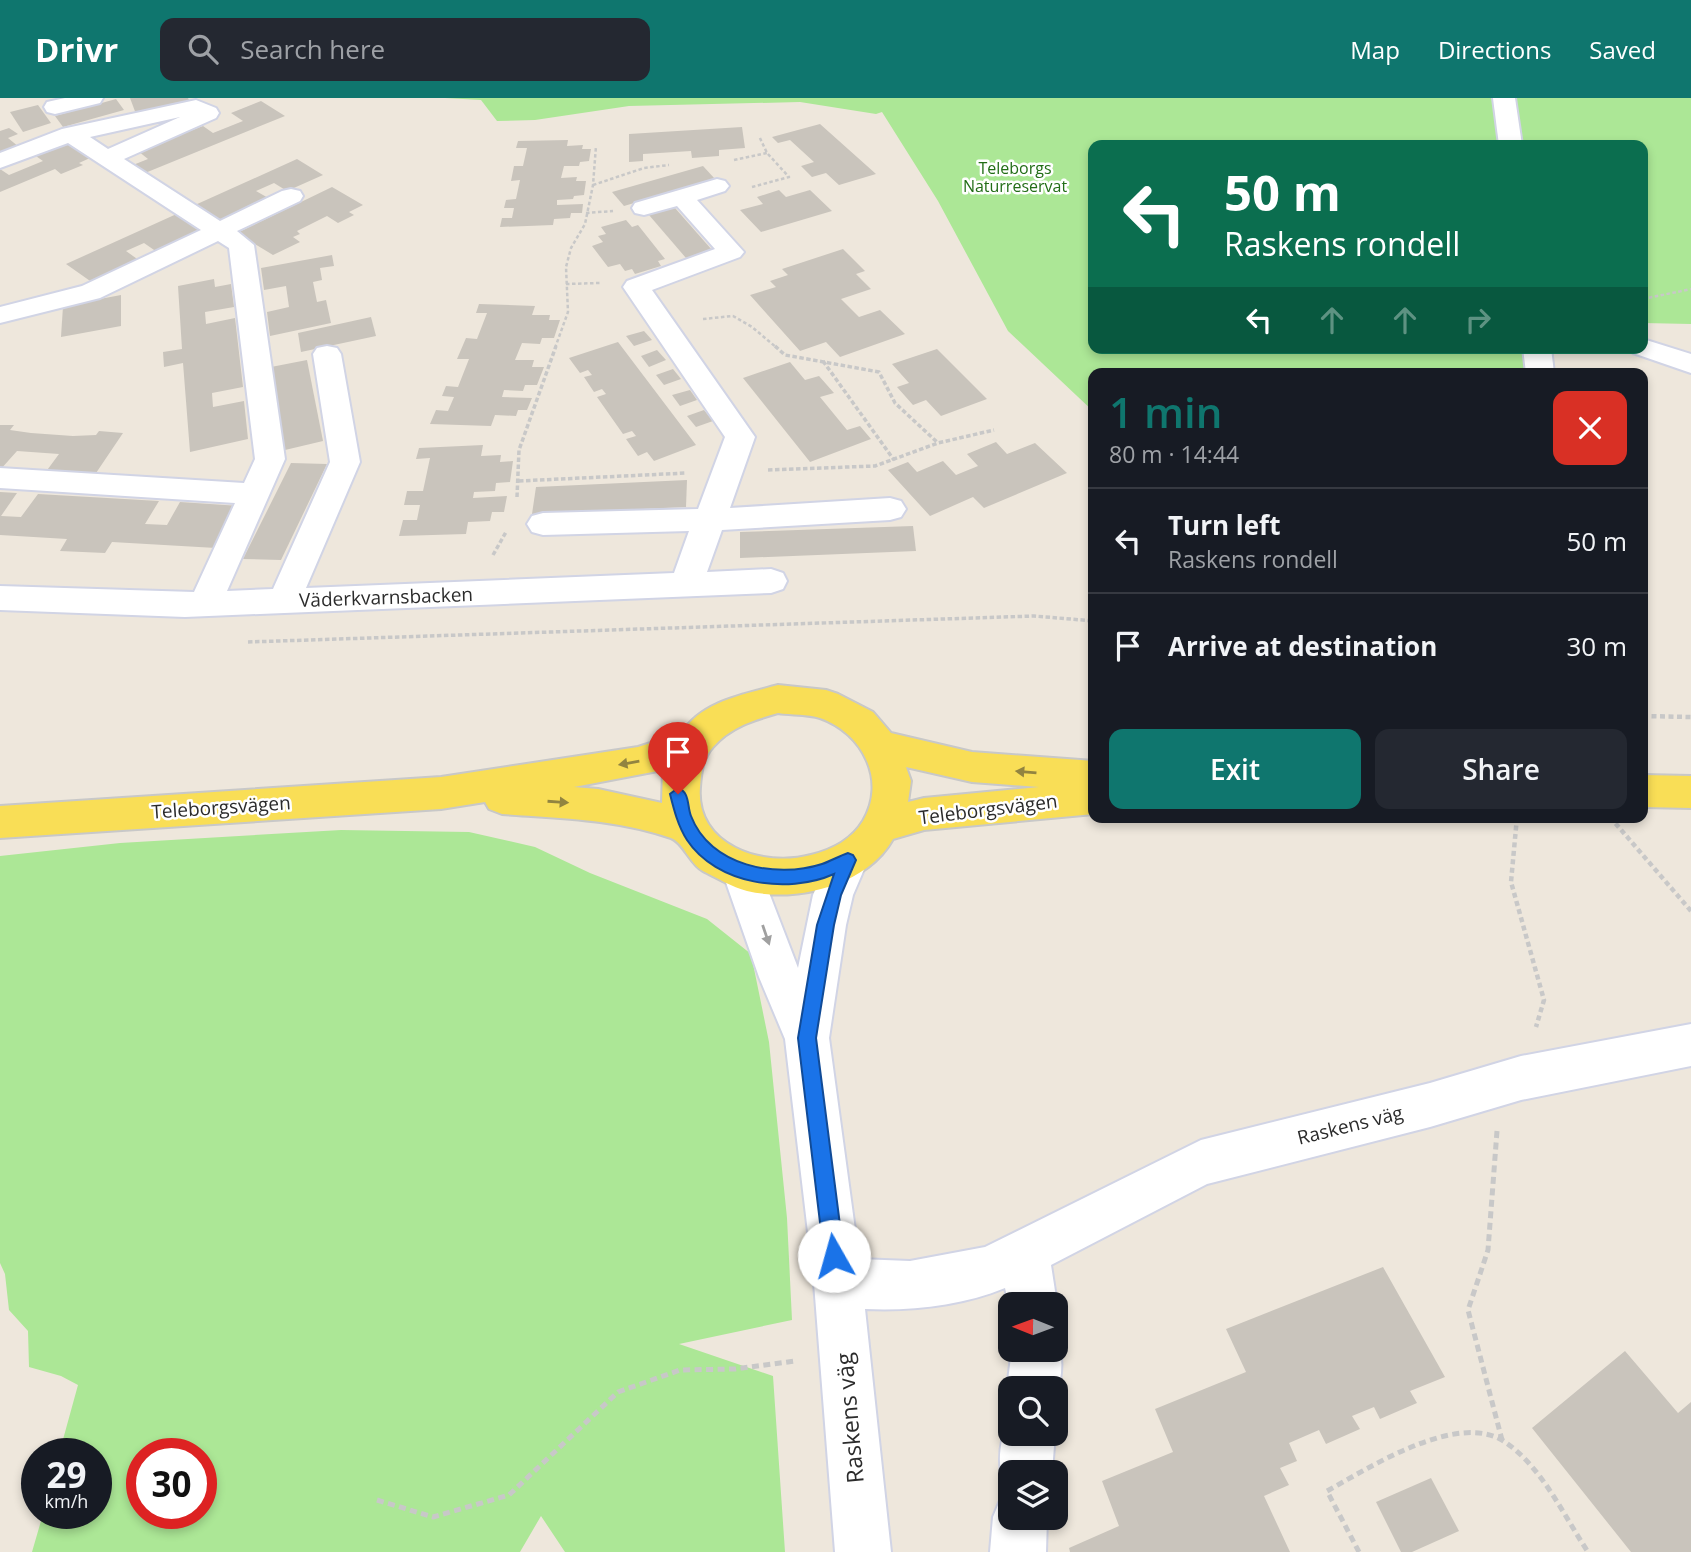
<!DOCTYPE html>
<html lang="en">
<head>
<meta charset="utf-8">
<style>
	:root { --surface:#171b24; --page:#242831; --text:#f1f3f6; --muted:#9ea1a6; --line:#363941; --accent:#0f766e }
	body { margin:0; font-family:"Open Sans",sans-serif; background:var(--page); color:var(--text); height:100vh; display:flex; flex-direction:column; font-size:26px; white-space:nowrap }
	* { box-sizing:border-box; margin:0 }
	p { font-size:23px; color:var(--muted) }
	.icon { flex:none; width:38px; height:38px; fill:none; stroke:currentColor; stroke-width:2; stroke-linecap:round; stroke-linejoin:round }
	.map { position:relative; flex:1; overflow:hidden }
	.sheet { position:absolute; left:1088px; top:270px; width:560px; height:455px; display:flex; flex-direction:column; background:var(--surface); border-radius:14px; box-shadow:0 4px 10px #0003 }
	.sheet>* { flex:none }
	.top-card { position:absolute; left:1088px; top:42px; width:560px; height:214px; border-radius:14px; box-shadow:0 4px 10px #0003; background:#0b6e4f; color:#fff; overflow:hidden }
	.needle { width:46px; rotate:271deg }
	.fabs { position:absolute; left:998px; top:1194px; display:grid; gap:14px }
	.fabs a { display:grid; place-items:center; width:70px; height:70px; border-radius:14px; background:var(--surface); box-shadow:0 4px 10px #0003; font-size:35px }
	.speed { position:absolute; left:21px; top:1340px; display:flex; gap:14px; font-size:35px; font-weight:700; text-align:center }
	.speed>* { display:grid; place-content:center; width:91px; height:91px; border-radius:50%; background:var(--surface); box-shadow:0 4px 10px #0003; line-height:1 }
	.speed small { font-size:18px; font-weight:400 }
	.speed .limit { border:10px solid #d22; background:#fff; color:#111 }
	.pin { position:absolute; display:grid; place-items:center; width:60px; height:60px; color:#fff; margin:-72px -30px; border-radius:50% 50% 50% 0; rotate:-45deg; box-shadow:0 0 7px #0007 }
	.pin .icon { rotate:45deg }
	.me { position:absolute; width:77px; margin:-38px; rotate:353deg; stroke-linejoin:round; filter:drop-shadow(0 0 5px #0008) }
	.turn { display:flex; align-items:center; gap:24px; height:147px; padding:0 21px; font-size:32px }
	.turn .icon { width:91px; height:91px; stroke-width:2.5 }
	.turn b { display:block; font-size:49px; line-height:60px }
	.lanes { display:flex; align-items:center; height:66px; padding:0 21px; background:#0003; justify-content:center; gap:35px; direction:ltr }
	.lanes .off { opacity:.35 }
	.round { display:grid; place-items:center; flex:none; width:74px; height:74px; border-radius:14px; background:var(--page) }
	.overview { display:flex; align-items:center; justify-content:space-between; height:119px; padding:0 21px }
	h1 { font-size:42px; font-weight:600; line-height:52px; color:var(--accent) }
	.cta { display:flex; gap:14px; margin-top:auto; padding:14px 21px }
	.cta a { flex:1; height:80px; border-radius:14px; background:var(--accent); color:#fff; font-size:28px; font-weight:600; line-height:80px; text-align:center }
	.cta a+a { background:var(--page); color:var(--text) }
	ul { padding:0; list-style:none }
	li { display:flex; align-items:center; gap:21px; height:105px; padding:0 21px; border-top:2px solid var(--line) }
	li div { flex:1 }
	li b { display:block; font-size:26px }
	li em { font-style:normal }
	header { display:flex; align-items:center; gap:42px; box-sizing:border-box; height:98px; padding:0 35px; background:var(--accent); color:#fff }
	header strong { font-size:33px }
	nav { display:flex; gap:38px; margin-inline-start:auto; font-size:24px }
	.search { width:490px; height:63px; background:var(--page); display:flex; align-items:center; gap:18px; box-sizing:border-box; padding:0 24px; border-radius:14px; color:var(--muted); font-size:26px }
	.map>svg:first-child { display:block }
	.green { fill:#ace796; fill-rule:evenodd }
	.building { fill:#c9c4bc }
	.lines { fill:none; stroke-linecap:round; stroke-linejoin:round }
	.minor-casing { stroke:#d1d4e5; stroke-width:4 }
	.major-casing { stroke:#c8c8c8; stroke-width:4 }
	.path-far3 { stroke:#c8c8c8; stroke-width:2.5; stroke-dasharray:3.5 2.5; stroke-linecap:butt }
	.path-far2 { stroke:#c8c8c8; stroke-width:3.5; stroke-dasharray:4.5 2.5; stroke-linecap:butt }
	.path-far1 { stroke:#c8c8c8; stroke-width:4.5; stroke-dasharray:5 3.5; stroke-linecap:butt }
	.path { stroke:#c8c8c8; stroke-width:5; stroke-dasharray:7 4.5; stroke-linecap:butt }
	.minor { fill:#fff; fill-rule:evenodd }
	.major { fill:#f9de56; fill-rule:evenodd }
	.oneway { fill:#928440 }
	.oneway2 { fill:#a0a0a0 }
	.route { fill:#1a73e8; stroke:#114b97; stroke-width:2 }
	.labels { text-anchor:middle; stroke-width:5; stroke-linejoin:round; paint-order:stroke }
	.far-park-label { font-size:16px; fill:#226d16; stroke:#fff }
	.street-label { font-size:19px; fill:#2b2b2b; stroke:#fff }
	.near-street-label { font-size:23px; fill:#2b2b2b; stroke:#fff }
</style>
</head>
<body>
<header>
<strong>Drivr</strong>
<div class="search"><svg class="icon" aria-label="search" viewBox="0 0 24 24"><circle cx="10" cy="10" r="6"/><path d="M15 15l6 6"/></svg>Search here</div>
<nav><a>Map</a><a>Directions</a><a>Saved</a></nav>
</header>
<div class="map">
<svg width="1691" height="1454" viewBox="0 0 1691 1454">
	<rect width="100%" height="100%" fill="#eee7dc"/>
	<g class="green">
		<path d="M 445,0 L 1691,0 L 1691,226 L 1643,225 L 1643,47 L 1094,47 L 1094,250 L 1553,250 L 1555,275 L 1094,275 L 1094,314 L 1008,233 L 938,103 L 882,14 L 876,16 L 800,4 L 629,8 L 535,22 L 497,23 L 481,2 Z"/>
		<path d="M 341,732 L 469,734 L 535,749 L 590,775 L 707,821 L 751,856 L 769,944 L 787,1120 L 792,1222 L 679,1246 L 773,1278 L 785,1454 L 565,1454 L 541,1418 L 520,1454 L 32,1454 L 43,1416 L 96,1416 L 96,1356 L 59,1356 L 78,1287 L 61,1278 L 29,1269 L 28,1233 L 9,1212 L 5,1176 L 0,1165 L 0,758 L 120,745 ZM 201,1356 L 201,1416 L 142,1416 L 142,1356 Z"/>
	</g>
	<g class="building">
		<path d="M 130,0 L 188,0 L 190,4 L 136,16 Z"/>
		<path d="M 116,1 L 124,12 L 63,29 L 55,18 Z"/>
		<path d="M 261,3 L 285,18 L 145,75 L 133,67 L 148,61 L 138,53 L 203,28 L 213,35 L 243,23 L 231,15 Z"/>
		<path d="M 38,7 L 51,25 L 23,34 L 10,14 Z"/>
		<path d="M 820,26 L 876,76 L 839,87 L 826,75 L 812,79 L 801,68 L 814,64 L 790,42 L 778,45 L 772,39 Z"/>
		<path d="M 742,29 L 745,50 L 719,52 L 719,58 L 692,60 L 691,53 L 643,56 L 643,63 L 629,64 L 629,36 Z"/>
		<path d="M 9,30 L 18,36 L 8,40 L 19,49 L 0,56 L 0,33 Z"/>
		<path d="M 568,42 L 567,48 L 583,47 L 582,51 L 591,51 L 589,63 L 580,64 L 579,68 L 564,68 L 561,80 L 577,79 L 576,83 L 586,83 L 584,97 L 574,98 L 573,101 L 557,102 L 557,107 L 583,106 L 582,115 L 571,115 L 570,120 L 554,121 L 553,127 L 500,129 L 502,120 L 512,120 L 514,110 L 504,110 L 506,102 L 516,101 L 520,82 L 511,83 L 514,68 L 523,68 L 527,50 L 516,50 L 518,43 Z"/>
		<path d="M 65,44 L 90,60 L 79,65 L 83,67 L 61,76 L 55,71 L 0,94 L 0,71 L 9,77 L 43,63 L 33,56 Z"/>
		<path d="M 297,61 L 323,77 L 287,93 L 274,85 L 256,93 L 270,101 L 221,124 L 195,107 Z"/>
		<path d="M 703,68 L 715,81 L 624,108 L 612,94 Z"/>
		<path d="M 332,89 L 363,107 L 349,114 L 354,117 L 338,125 L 327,118 L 297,133 L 300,136 L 293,139 L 300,144 L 273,157 L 237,135 Z"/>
		<path d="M 779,92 L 786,99 L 810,92 L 832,113 L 761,134 L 740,112 L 763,106 L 757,99 Z"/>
		<path d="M 675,110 L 712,152 L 686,160 L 649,117 Z"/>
		<path d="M 181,114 L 207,130 L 157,154 L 144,145 L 126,153 L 140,163 L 93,185 L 66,166 Z"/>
		<path d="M 626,122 L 632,129 L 638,127 L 665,161 L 658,163 L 661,168 L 635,176 L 632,171 L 625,173 L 620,166 L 608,169 L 592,148 L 603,144 L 598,138 L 606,136 L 601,129 Z"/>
		<path d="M 843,151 L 865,173 L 856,176 L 871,191 L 841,201 L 859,219 L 880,212 L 905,236 L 840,259 L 826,244 L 800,253 L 750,197 L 776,189 L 770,183 L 788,177 L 782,171 Z"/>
		<path d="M 332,157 L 334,168 L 320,170 L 322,182 L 313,184 L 317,204 L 326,202 L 331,225 L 270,238 L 267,214 L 289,209 L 286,188 L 264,192 L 261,170 Z"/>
		<path d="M 214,181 L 215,189 L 231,186 L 234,209 L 205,214 L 206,226 L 235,220 L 243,289 L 212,295 L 213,309 L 244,303 L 248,341 L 190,354 L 183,265 L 164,269 L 163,254 L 182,251 L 178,188 Z"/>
		<path d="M 121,197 L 121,228 L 61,239 L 63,208 Z"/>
		<path d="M 479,206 L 535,208 L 532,217 L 550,217 L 549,222 L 560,222 L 554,240 L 542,240 L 540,246 L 522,245 L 515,262 L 534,262 L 532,269 L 544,269 L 537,287 L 525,287 L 523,293 L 504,292 L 502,299 L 532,300 L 527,312 L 518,312 L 516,318 L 495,317 L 491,328 L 430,326 L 436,312 L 448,313 L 454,299 L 442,298 L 446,288 L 458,289 L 469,261 L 457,261 L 466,240 L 477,241 L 487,215 L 476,215 Z"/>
		<path d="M 371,219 L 376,238 L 301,254 L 298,235 Z"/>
		<path d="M 644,233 L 652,242 L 634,248 L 626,238 Z"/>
		<path d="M 618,244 L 696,347 L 654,363 L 647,354 L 638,358 L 626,341 L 636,338 L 632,333 L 623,336 L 597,299 L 606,296 L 602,291 L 594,294 L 584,279 L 592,277 L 588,272 L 580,275 L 569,260 Z"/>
		<path d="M 937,251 L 987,301 L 941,318 L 926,302 L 913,307 L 897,289 L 909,285 L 892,266 Z"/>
		<path d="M 657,252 L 666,262 L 649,269 L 641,258 Z"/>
		<path d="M 307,262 L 323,343 L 285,352 L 271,269 Z"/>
		<path d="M 790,264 L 805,282 L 819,278 L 834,295 L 820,299 L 847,332 L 860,328 L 871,341 L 810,364 L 743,280 Z"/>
		<path d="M 673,271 L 681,281 L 664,287 L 656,277 Z"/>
		<path d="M 690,292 L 697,302 L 680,308 L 672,297 Z"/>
		<path d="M 704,312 L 713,323 L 696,329 L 687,318 Z"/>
		<path d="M 0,327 L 14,327 L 10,332 L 31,335 L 73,338 L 96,337 L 99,333 L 123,335 L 94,378 L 45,375 L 59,356 L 17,353 L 0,372 Z"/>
		<path d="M 996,344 L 1007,356 L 1035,345 L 1067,375 L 984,410 L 973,399 L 930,418 L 888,372 L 908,364 L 917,374 L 943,363 L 956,377 L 978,368 L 967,356 Z"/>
		<path d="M 483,347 L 481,358 L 501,357 L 500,364 L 513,363 L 510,384 L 496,385 L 495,393 L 474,394 L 473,400 L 507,398 L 504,414 L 492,414 L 490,423 L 468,424 L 466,436 L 399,438 L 403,422 L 417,422 L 420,407 L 404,407 L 407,393 L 423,393 L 430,360 L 416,361 L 419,350 Z"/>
		<path d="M 291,365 L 327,366 L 281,462 L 243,461 Z"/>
		<path d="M 687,382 L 686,409 L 532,416 L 536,389 Z"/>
		<path d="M 0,394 L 17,395 L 1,418 L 21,419 L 38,396 L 159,403 L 145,426 L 167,427 L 180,404 L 240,408 L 216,450 L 112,444 L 105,455 L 60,453 L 67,441 L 0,437 Z"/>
		<path d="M 913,428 L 916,453 L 740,460 L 740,434 Z"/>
		<path d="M 1383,1169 L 1445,1279 L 1410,1293 L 1417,1305 L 1380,1321 L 1374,1309 L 1352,1318 L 1360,1331 L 1326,1346 L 1319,1332 L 1289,1345 L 1297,1363 L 1280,1370 L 1289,1387 L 1264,1398 L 1290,1454 L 1070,1454 L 1069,1450 L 1119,1428 L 1102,1383 L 1173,1354 L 1155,1311 L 1246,1274 L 1226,1231 Z"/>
		<path d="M 1625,1253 L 1678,1315 L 1691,1304 L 1691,1454 L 1631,1454 L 1532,1330 Z"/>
		<path d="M 1431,1380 L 1459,1433 L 1412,1454 L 1401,1454 L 1376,1404 Z"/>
	</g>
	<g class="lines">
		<g class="minor-casing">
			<g id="minor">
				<path d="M 65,0 L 103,0 L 100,5 L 55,16 L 47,14 L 44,9 L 47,4 Z"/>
				<path d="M 1493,0 L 1515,0 L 1522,47 L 1499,47 Z"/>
				<path d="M 196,2 L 216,10 L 219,15 L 216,20 L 124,61 L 220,123 L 282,93 L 291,91 L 300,93 L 303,98 L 300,103 L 237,133 L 254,147 L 285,361 L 227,493 L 273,491 L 330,364 L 313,256 L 317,250 L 327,248 L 337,250 L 341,256 L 360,364 L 306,490 L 674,475 L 689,433 L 543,437 L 532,434 L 527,426 L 532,418 L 543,415 L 698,411 L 725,339 L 623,189 L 627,183 L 715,151 L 677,108 L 644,117 L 635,115 L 632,110 L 635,105 L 717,81 L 725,83 L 729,88 L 725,93 L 697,102 L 744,154 L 740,159 L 652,192 L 755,339 L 730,410 L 890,400 L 901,403 L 906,411 L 901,419 L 890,422 L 722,432 L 707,474 L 771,471 L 783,475 L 787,483 L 783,491 L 771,495 L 185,519 L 0,512 L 0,488 L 194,494 L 235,405 L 0,390 L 0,370 L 244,385 L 255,361 L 229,150 L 218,143 L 100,200 L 0,225 L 0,209 L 82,188 L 201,132 L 68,45 L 0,70 L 0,55 L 62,31 ZM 180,19 L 108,51 L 90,39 Z"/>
				<path d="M 1643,241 L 1691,256 L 1691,275 L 1633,255 L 1630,250 L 1643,250 Z"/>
				<path d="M 1523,250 L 1551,250 L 1554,275 L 1526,275 Z"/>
				<path d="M 848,745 L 862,750 L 868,762 L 853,797 L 846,827 L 829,940 L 859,1161 L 910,1163 L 985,1149 L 1201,1042 L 1430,985 L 1521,958 L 1691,926 L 1691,968 L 1521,1002 L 1430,1029 L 1207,1086 L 1051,1167 L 1057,1206 L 1055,1210 L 1055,1206 L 1010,1206 L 1010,1212 L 1005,1190 C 961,1208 912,1213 865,1211 L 891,1454 L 835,1454 L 814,1185 L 785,941 L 759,879 L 722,773 L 728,761 L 742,756 L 756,761 L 798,870 L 813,797 L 834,750 Z"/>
				<path d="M 1055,1234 C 1063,1254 1064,1278 1055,1298 L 1055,1290 L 1010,1290 L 1010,1296 L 1007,1290 L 1012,1251 L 1055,1251 Z"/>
				<path d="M 1010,1318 L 1010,1335 L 1055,1335 L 1052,1374 L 1010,1374 L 1010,1394 L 1006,1393 C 996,1368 999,1343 1010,1318 Z"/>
				<path d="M 1010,1396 L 1010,1419 L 1047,1419 L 1046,1454 L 990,1454 L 993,1419 L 1001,1400 Z"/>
			</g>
		</g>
		<g class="major-casing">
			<g id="major">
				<path d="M 778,587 L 826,592 L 838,596 L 873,614 L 891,635 L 972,654 L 1094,663 L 1094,716 L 924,732 L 893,741 C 867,787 797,805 747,793 C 732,789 717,780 703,773 C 690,766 683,744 671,740 C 617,721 558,720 502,716 L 489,711 L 485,704 L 441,711 L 0,740 L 0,708 L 441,679 L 638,649 L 682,635 C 701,603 746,596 778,587 ZM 778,615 C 791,617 808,616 820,620 C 863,635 887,683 863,723 C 852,741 832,752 811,757 C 763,770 695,748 700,689 C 701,674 703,660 713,649 C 730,629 754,622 778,615 ZM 906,669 L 972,684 L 1039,689 L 924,700 L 908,704 L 911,683 ZM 663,672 L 662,705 L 598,691 L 574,689 Z"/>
				<path d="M 1643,677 L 1691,678 L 1691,710 L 1643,709 Z"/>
			</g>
		</g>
		<g class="path-far3">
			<path d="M 734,62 L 767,55"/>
			<path d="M 593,87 L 644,70 L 669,67"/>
			<path d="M 752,89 L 789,79 L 767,55 L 759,38"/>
			<path d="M 586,115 L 613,113"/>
			<path d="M 566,186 L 600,185"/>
			<path d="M 1643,201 L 1691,191"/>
			<path d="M 703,221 L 733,218 L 752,229 L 777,250"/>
			<path d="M 555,250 L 568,214 L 566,169 L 571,150 L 585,126 L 593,87 L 596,48"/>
		</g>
		<g class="path-far2">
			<path d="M 775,248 L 785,257 L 879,274 L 895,305 L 938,345"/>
			<path d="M 823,263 L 894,362"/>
			<path d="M 768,372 L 875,368 L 938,345 L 994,332"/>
			<path d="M 519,383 L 686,375"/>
			<path d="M 517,399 L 519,352 L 556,248"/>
			<path d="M 493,457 L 506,434"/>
			<path d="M 248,544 L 1034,518 L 1094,523"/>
		</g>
		<g class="path-far1">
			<path d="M 1643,618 L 1691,619"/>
			<path d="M 1517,719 L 1511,784 L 1544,902 L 1536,929"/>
			<path d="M 1610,719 L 1691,813"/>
		</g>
		<g class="path">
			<path d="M 1497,1033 L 1488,1152 L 1468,1212 L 1502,1342"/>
			<path d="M 377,1402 L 433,1419 L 509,1397 L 618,1294 L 680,1272 L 735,1271 L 795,1263"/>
			<path d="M 1359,1454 L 1327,1393 C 1369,1370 1458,1312 1505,1344 C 1542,1369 1564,1418 1588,1454"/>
		</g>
		<use href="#minor" class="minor"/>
		<use href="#major" class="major"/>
	</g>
	<defs><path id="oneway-solid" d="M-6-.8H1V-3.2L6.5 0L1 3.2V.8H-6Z" transform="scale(1.75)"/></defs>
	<g class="oneway">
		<use href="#oneway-solid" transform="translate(629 665) rotate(170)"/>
		<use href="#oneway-solid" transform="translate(1026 674) rotate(-175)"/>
		<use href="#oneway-solid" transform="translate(558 704) rotate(4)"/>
	</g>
	<use class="oneway2" href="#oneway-solid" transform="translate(766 837) rotate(71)"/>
	<path class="route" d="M 678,690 C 690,694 687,708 691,718 C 710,768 776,781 822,766 C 831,763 839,758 848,755 L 853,757 L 856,762 L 841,797 L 834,827 L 816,940 L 844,1158 L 841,1165 L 834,1168 L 827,1165 L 824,1158 L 798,940 L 817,827 L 834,776 C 787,797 716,786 687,742 C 678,728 674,712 670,696 Z"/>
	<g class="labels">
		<g class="far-park-label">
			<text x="1015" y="76">Teleborgs<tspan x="1015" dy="18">Naturreservat</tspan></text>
		</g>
		<g class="street-label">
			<text transform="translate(386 499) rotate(-2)" y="7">Väderkvarnsbacken</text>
			<text transform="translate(221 709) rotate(-4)" y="7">Teleborgsvägen</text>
			<text transform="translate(988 711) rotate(-7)" y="7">Teleborgsvägen</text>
			<text transform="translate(1350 1027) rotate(-14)" y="7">Raskens väg</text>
		</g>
		<g class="near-street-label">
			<text transform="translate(850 1320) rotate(-95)" y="8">Raskens väg</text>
		</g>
	</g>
</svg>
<div class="fabs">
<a><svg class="needle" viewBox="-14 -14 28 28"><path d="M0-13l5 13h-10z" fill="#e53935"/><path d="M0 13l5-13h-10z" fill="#9ea1a6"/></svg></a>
<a><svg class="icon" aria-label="search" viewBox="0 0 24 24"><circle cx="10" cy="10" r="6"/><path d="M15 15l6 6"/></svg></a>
<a><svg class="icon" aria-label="layers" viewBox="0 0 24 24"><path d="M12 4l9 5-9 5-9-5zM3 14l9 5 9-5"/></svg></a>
</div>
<div class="speed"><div>29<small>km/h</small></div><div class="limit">30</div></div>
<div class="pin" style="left:678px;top:696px;background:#d93025"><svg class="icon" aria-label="arrive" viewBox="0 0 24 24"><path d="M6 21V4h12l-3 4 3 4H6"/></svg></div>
<svg class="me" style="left:834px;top:1158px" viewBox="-20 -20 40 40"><circle r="19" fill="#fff"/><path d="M0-13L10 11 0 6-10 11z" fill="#1a73e8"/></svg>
<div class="top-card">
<div class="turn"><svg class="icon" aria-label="left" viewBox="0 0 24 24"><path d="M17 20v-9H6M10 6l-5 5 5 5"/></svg><div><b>50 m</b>Raskens rondell</div></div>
<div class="lanes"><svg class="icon" aria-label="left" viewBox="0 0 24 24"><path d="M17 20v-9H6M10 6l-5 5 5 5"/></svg><svg class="icon off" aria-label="ahead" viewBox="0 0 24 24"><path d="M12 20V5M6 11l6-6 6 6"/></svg><svg class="icon off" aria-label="ahead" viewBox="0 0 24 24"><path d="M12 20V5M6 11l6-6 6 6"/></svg><svg class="icon off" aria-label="right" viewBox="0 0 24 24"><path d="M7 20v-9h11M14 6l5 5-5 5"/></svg></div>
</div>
<section class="sheet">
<div class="overview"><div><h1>1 min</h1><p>80 m · 14:44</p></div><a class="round" style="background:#d93025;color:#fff"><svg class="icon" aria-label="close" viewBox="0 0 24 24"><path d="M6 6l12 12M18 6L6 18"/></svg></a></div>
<ul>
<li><svg class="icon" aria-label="left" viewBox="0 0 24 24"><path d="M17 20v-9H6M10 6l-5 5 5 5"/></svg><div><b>Turn left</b><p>Raskens rondell</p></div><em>50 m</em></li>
<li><svg class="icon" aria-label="arrive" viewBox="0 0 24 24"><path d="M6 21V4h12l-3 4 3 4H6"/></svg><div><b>Arrive at destination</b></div><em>30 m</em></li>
</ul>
<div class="cta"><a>Exit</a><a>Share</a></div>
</section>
</div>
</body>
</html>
